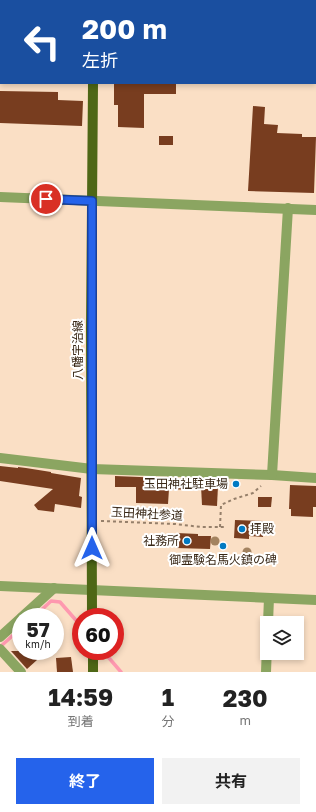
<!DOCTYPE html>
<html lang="ja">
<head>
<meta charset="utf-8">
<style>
	:root { --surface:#fff; --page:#f2f2f2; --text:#222; --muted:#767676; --accent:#2563eb }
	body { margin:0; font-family:"Golos Text","Noto Sans JP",sans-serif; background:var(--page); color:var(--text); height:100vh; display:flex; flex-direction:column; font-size:15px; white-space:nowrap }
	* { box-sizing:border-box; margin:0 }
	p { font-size:13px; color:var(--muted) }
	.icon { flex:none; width:22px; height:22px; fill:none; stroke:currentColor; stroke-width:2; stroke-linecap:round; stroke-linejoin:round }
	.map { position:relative; height:672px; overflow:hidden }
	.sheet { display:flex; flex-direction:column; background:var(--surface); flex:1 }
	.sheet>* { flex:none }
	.banner { position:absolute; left:0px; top:0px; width:316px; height:84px; box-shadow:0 2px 6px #0003; background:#1a4fa0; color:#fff; overflow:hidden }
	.tools { position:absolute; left:260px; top:616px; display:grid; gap:8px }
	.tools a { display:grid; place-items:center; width:44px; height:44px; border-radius:0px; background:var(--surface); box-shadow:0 2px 6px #0003; font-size:20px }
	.speed { position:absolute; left:12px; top:608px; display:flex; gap:8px; font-size:20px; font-weight:700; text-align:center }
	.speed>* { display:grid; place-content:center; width:52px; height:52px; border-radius:50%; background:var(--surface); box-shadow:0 2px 6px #0003; line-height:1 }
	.speed small { font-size:10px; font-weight:400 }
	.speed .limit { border:6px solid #d22; background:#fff; color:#111 }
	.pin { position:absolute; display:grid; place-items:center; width:34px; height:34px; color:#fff; margin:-17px; border:2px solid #fff; border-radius:50%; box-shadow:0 1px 4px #0007 }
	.me { position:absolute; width:44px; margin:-22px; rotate:0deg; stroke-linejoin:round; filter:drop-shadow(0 0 3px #0008) }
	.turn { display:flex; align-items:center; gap:14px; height:84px; padding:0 16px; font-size:18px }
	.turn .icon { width:52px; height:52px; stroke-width:2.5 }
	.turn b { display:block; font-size:28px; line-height:34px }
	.eta { display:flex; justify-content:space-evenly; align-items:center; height:68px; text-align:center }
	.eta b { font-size:24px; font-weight:700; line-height:28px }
	.action { display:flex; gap:8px; margin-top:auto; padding:8px 16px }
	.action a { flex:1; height:46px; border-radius:0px; background:var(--accent); color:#fff; font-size:16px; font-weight:700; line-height:46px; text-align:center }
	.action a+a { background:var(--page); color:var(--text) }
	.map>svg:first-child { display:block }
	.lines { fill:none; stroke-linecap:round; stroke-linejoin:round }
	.stream { stroke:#fe98af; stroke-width:3.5 }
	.building { fill:#783d1f }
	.path { stroke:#957f6a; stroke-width:2; stroke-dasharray:3 3; stroke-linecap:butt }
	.minor { stroke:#8ba561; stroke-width:10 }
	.major { stroke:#4e6716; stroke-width:10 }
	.tree { fill:#a38360 }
	.route-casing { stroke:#184099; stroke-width:10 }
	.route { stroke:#2563eb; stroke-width:7 }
	.poi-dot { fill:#007ac3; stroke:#fff; stroke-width:1.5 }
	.labels { text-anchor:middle; stroke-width:4; stroke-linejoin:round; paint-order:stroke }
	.street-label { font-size:12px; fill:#382716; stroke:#fff }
	.poi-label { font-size:12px; fill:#382716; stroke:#fff; text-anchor:end }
</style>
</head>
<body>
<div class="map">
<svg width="316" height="672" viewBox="0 0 316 672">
	<rect width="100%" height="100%" fill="#fadfc5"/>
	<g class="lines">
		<g class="stream">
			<path d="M 34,617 L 51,601 L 60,602 L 81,626"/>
			<path d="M 0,647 L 21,628"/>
			<path d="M 103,651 L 121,672"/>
		</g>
	</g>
	<g class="building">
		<path d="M 116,83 L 176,83 L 176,94 L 144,94 L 144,128 L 118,127 L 118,105 L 114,105 L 114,84 Z"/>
		<path d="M 0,91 L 58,92 L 58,100 L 83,101 L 82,126 L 0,123 Z"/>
		<path d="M 253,106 L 265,107 L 264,124 L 278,125 L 277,133 L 302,134 L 302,137 L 316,137 L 314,193 L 248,191 Z"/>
		<rect x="159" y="136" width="14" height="9"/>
		<path d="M 0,466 L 18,468 L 18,467 L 26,468 L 51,472 L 51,473 L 81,478 L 79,496 L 82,497 L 81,508 L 55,504 L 54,512 L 38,510 L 34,505 L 53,489 L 0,481 Z"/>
		<path d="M 115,476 L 189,479 L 189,490 L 169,489 L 168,504 L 136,503 L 136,487 L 115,487 Z"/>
		<path d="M 290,485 L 316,486 L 316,507 L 313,507 L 313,517 L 291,516 L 291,509 L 289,509 Z"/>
		<path d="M 201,486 L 218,486 L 217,506 L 202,505 Z"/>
		<path d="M 258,497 L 272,497 L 271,507 L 258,507 Z"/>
		<path d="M 235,520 L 264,521 L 263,537 L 249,536 L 249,539 L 234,538 Z"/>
		<path d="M 177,533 L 198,534 L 198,536 L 211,536 L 210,549 L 176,548 Z"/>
		<path d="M 11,651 L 47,651 L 27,669 Z"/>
		<path d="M 71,657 L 73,672 L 57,672 L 56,658 Z"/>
	</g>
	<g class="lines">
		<g class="path">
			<path d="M 101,521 L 175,524 L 201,527 L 224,527"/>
			<path d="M 220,527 L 221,505 L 234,499 L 253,493 L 261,486"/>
		</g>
		<g class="minor">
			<path d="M 0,197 L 316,210"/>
			<path d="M 0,458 L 92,469 L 272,475 L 316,478"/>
			<path d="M 272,475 L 288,208"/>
			<path d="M 0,586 L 316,600"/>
			<path d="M 22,617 L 54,588"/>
			<path d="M 268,623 L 269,598"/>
			<path d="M 0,637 L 21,618"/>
			<path d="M 0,649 L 21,672"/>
			<path d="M 266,672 L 267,646"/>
		</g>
		<g class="major">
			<path d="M 94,1 L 94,0"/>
			<path d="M 92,617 L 91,329 L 93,83"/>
			<path d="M 93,672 L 93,651"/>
		</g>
	</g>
	<g class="tree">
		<circle cx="215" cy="541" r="4.5"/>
		<circle cx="247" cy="552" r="4.5"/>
	</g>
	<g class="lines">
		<g class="route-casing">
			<path id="route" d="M 46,199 L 92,201 L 92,548"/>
		</g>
		<use href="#route" class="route"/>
	</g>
	<g class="poi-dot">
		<circle cx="236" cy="484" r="4"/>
		<circle cx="242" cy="529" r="4"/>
		<circle cx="187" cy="541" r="4"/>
		<circle cx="223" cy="546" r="4"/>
	</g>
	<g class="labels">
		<g class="street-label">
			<text transform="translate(78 350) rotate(-90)" y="4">八幡宇治線</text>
			<text transform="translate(147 514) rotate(3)" y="4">玉田神社参道</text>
		</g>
		<g class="poi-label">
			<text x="228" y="488">玉田神社駐車場</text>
			<text x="250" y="533" text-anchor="start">拝殿</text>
			<text x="179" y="545">社務所</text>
			<text x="223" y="564" text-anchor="middle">御霊験名馬火鎮の碑</text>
		</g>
	</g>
</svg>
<div class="tools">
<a><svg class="icon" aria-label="layers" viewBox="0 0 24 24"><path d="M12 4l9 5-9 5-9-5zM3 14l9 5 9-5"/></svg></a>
</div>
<div class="speed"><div>57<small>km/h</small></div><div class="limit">60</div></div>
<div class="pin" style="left:46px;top:199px;background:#d93025"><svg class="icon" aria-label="arrive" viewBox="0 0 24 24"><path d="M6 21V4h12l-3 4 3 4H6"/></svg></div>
<svg class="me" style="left:92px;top:548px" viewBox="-20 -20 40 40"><path d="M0-17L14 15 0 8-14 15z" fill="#2563eb" stroke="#fff" stroke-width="4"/></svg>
<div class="banner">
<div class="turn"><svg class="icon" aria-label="left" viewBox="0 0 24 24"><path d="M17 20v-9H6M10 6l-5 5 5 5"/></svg><div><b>200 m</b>左折</div></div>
</div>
</div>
<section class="sheet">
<div class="eta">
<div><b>14:59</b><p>到着</p></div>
<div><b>1</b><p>分</p></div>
<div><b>230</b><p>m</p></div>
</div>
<div class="action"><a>終了</a><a>共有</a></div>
</section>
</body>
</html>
